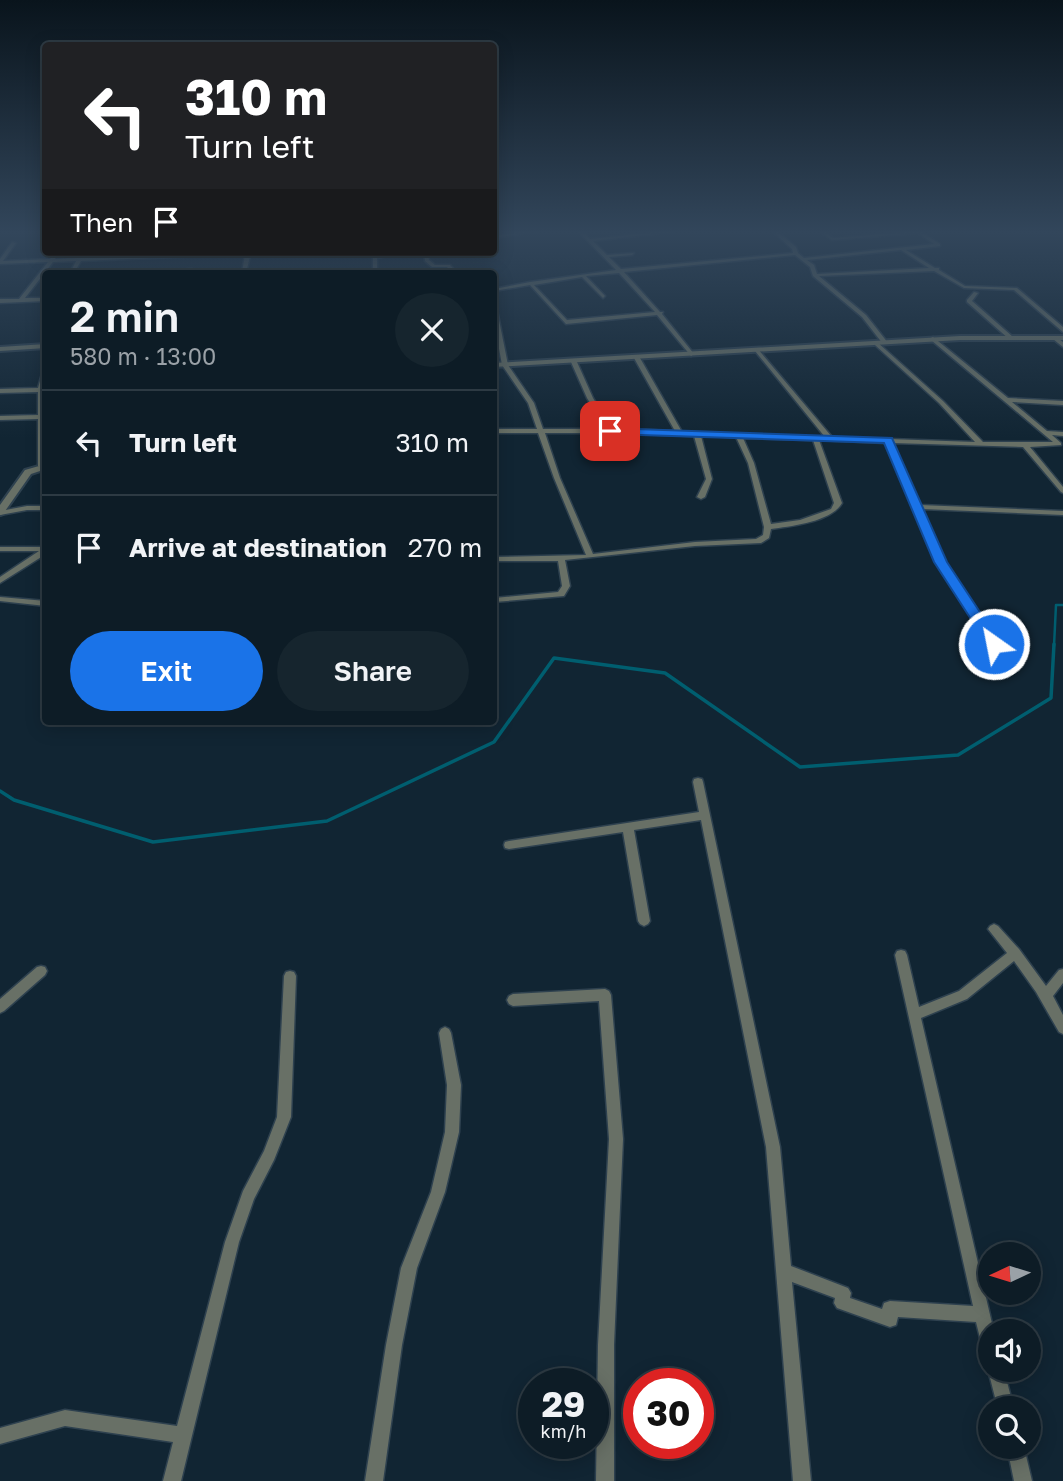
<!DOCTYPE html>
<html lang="en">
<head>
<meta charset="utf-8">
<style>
	:root { --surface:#0d1c26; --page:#16252e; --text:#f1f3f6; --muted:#9aa1a7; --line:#2d3a43; --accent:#1a73e8 }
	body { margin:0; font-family:"Golos Text",sans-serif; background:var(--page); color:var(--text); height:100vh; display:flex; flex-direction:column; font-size:26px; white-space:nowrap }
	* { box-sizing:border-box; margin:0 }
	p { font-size:23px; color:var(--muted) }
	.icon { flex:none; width:38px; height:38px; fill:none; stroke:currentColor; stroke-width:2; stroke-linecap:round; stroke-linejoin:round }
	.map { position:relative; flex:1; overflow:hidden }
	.panel { position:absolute; left:42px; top:270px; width:455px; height:455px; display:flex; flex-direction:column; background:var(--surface); border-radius:7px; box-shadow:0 4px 18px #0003,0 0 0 2px var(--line) }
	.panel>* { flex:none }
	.banner { position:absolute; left:42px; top:42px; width:455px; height:214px; border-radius:7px; box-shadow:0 4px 18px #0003,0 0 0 2px var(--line); background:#202124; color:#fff; overflow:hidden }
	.needle { width:46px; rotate:266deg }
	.controls { position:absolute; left:978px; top:1242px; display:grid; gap:14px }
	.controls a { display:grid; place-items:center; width:63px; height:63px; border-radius:50%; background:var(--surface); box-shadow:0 4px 18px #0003,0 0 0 2px var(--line); font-size:35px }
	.speed { position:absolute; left:518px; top:1368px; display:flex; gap:14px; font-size:35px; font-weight:700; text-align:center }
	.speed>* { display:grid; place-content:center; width:91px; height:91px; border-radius:50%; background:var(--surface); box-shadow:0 4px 18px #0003,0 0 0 2px var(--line); line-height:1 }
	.speed small { font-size:18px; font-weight:400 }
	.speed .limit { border:10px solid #d22; background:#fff; color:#111 }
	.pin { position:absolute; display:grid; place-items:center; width:60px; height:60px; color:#fff; margin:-30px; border-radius:14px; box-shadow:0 4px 10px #0006 }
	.me { position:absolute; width:77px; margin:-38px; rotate:327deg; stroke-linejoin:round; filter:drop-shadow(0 0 5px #0008) }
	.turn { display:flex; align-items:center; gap:24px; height:147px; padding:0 28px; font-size:32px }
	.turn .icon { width:91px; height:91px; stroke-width:2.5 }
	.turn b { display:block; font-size:49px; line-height:60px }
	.then { display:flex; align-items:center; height:66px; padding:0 28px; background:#0003; gap:14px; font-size:26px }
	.round { display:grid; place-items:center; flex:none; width:74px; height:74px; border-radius:37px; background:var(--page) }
	.summary { display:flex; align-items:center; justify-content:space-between; height:119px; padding:0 28px }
	h1 { font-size:42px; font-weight:600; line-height:52px }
	.primary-button { display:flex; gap:14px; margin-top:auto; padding:14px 28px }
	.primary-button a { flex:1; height:80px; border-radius:42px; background:var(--accent); color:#fff; font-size:28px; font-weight:600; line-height:80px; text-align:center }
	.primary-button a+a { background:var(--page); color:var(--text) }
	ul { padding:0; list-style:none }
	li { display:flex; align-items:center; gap:21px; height:105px; padding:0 28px; border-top:2px solid var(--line) }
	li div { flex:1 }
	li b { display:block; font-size:26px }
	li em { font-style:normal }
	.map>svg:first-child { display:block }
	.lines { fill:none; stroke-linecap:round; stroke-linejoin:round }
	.stream-far1 { stroke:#005e6f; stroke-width:2.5 }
	.stream { stroke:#005e6f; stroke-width:3.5 }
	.minor-casing { stroke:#2e414f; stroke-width:3 }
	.tertiary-casing { stroke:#2e414f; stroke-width:4 }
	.minor { fill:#687066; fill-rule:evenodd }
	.tertiary { fill:#687066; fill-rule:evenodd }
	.route { fill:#1a73e8; stroke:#114b97; stroke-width:2 }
</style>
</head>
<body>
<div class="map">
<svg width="1063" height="1481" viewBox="0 0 1063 1481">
	<rect width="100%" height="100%" fill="#112533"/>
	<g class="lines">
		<path class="stream-far1" d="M 1054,646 L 1056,605 L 1063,605"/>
		<path class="stream" d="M 0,791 L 14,800 L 153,842 L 327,821 L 494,742 L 554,658 L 665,673 L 800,767 L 958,755 L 1051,698 L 1054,644"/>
		<g class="minor-casing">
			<g id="minor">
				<path d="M 526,231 L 537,231 L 494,238 L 494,236 Z"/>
				<path d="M 578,231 L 582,231 L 590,239 L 664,231 L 679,231 L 593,241 L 607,255 L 634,253 L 632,255 L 609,257 L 621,269 L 793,253 L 792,249 L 772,231 L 777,231 L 796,247 L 798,253 L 804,258 L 934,244 L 918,233 L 832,240 L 819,231 L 824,231 L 833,238 L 920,231 L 940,244 L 940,246 L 906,250 L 935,268 L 939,268 L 939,270 L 965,286 L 1017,288 L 1063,327 L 1063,332 L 1014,290 L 964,288 L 934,271 L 819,276 L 866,315 L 888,343 L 883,344 L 862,317 L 813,276 L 810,267 L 795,255 L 624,272 L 660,312 L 663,312 L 662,314 L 694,354 L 691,356 L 657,315 L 566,324 L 530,285 L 494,291 L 494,289 L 530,282 L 616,270 ZM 901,250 L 929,268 L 817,274 L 814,265 L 807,260 ZM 619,273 L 655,312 L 567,320 L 534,285 L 582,277 L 603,298 L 605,296 L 586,276 Z"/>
				<path d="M 12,242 L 16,243 L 3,261 L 50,259 L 56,252 L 60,252 L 55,259 L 77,258 L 81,252 L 85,252 L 82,258 L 251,252 L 246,273 L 242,273 L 245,254 L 81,261 L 74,273 L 70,273 L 76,261 L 53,262 L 25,298 L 46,298 L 46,301 L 0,303 L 0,299 L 19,299 L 48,262 L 0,264 L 0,259 Z"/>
				<path d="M 373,252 L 377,252 L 377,255 L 407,252 L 377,258 L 377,273 L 373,273 Z"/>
				<path d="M 424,252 L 428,252 L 429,260 L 435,265 L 450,265 L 457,273 L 452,273 L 447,267 L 432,267 L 425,261 Z"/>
				<path d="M 192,269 L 194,271 L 147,273 L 149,272 Z"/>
				<path d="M 974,292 L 978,293 L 972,301 L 1013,337 L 1013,339 L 1009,339 L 967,302 L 967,300 Z"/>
				<path d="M 494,308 L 497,310 L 508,365 L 534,403 L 543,429 L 606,429 L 587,398 L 571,362 L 574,360 L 577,362 L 593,398 L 612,429 L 675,431 L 634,358 L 637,356 L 640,358 L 682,432 L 825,437 L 755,351 L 754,350 L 757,348 L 832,437 L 975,442 L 939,403 L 875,345 L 875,343 L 877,342 L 943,401 L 983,442 L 1053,442 L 931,340 L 931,338 L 933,337 L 1008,398 L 1063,401 L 1063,405 L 1012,402 L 1047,431 L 1063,432 L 1063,436 L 1052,435 L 1061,443 L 1061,445 L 1030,447 L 1063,487 L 1063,493 L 1061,492 L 1023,447 L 892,443 L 920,505 L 1063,511 L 1063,515 L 922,509 L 945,562 L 998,644 L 997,646 L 991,646 L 937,562 L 886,443 L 819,440 L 842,503 C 831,522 792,526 771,529 L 769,538 L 761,543 L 695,546 L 565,560 L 570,586 L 564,596 L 494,602 L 494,598 L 558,592 L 562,586 L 558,561 L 494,561 L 494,557 L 586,555 L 554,478 L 538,433 L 494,433 L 494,429 L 537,429 L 528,403 L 502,365 L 494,321 ZM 545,433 L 610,433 L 694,436 L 706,479 L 697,497 L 701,499 L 705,497 L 712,479 L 701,436 L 736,437 L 748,463 L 764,527 L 763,535 L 756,539 L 695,542 L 593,554 L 560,478 ZM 743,438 L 813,440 L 834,503 L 831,509 L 800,520 L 771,524 L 754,463 Z"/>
				<path d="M 1055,336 L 1063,342 L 1063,347 L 1053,339 L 1052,338 Z"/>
				<path d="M 46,368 L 46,392 L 44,392 L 44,415 L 46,415 L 46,419 L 44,419 L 44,466 L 41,468 L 38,466 L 38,419 L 0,420 L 0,416 L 38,415 L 38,392 L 0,393 L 0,389 L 38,388 L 43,370 Z"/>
				<path d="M 27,506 L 46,506 L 46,510 L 27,510 L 0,515 L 0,511 Z"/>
				<path d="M 0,547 L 46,547 L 46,554 L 0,583 L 0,577 L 39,551 L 0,551 Z"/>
				<path d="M 0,597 L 46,601 L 46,606 L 0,601 Z"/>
				<path d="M 698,778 L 702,779 L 703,782 L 780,1147 L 791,1266 L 848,1288 L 851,1293 L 850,1298 L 882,1309 L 884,1303 L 890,1301 L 973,1306 L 895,955 L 897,951 L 901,950 L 905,951 L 907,955 L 919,1007 L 959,991 L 1007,953 L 988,929 L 990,926 L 994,924 L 998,926 L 1019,949 L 1046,986 L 1059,970 L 1063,969 L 1063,983 L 1053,996 L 1063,1015 L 1063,1034 L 1059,1032 L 1036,992 L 1014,961 L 967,999 L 921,1018 L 994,1332 L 990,1332 L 990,1356 L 984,1354 L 976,1322 L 898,1317 L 896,1325 L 890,1327 L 837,1308 L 834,1303 L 835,1298 L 792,1282 L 811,1481 L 793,1481 L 766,1147 L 701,820 L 634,830 L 650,921 L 648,924 L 644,926 L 640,924 L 638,921 L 623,832 L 509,849 L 505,848 L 504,845 L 505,842 L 509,841 L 699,812 L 693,782 L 694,779 Z"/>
				<path d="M 41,966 L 45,967 L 47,971 L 45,975 L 4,1011 L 0,1013 L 0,999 L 37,967 Z"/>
				<path d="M 290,971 L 294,972 L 296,976 L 291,1117 L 274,1160 L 254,1199 L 239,1242 L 181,1481 L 163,1481 L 173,1442 L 65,1426 L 0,1444 L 0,1428 L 65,1410 L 177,1426 L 225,1242 L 243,1191 L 264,1151 L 277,1117 L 284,976 L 286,972 Z"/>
				<path d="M 605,989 L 609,991 L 611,995 L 623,1139 L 614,1345 L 614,1481 L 596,1481 L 598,1345 L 609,1139 L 599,1001 L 513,1006 L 509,1004 L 507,1000 L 509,996 L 513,994 Z"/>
				<path d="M 445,1027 L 449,1029 L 451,1033 L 461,1085 L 459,1132 L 445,1192 L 417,1268 L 402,1345 L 383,1481 L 365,1481 L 386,1345 L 401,1268 L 431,1192 L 445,1132 L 447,1085 L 439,1033 L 441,1029 Z"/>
				<path d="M 990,1364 L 990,1370 L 1004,1370 L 1014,1409 L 998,1409 L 988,1370 Z"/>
				<path d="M 1007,1447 L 1024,1447 L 1032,1481 L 1014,1481 Z"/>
			</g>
		</g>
		<g class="tertiary-casing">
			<g id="tertiary">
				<path d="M 960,336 L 1063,336 L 1063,340 L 960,340 L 494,367 L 494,363 Z"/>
				<path d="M 46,344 L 46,348 L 0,351 L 0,347 Z"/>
				<path d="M 46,464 L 46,469 L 31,474 L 3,514 L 0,515 L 0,505 L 25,470 Z"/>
			</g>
		</g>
		<use href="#minor" class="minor"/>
		<use href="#tertiary" class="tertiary"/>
	</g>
	<linearGradient id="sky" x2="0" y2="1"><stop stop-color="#09141c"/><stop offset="0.53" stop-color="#32465b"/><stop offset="1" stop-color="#32465b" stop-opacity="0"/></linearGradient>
	<rect width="1063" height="438" fill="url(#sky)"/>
	<path class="route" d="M 606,428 L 892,438 L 947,562 L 1001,644 L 994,649 L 989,647 L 934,562 L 884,443 L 610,434 L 606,433 Z"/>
</svg>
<div class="controls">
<a><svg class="needle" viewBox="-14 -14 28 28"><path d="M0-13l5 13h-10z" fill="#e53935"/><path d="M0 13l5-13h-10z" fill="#9aa1a7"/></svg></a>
<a><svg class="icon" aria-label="sound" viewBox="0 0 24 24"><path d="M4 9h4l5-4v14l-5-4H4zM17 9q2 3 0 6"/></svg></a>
<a><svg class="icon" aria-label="search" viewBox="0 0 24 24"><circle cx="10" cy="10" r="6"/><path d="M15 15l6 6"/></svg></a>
</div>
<div class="speed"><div>29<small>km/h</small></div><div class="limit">30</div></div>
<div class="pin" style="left:610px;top:431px;background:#d93025"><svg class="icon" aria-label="arrive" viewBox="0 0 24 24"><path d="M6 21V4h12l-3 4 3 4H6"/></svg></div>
<svg class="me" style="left:994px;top:644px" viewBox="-20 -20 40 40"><circle r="17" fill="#1a73e8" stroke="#fff" stroke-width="3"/><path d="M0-11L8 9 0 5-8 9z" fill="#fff"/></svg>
<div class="banner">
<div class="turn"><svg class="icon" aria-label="left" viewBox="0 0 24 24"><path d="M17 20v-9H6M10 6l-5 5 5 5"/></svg><div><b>310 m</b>Turn left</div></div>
<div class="then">Then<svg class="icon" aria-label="arrive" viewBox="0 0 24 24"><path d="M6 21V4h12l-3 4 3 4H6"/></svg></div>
</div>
<section class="panel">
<div class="summary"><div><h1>2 min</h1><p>580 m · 13:00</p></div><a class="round"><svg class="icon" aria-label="close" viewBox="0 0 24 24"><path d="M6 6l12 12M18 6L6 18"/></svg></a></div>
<ul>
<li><svg class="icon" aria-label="left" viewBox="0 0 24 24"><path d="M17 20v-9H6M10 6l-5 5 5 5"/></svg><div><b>Turn left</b></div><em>310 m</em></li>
<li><svg class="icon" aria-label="arrive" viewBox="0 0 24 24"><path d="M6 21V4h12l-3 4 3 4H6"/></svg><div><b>Arrive at destination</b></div><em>270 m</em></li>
</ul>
<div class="primary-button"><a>Exit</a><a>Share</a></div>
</section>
</div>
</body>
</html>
